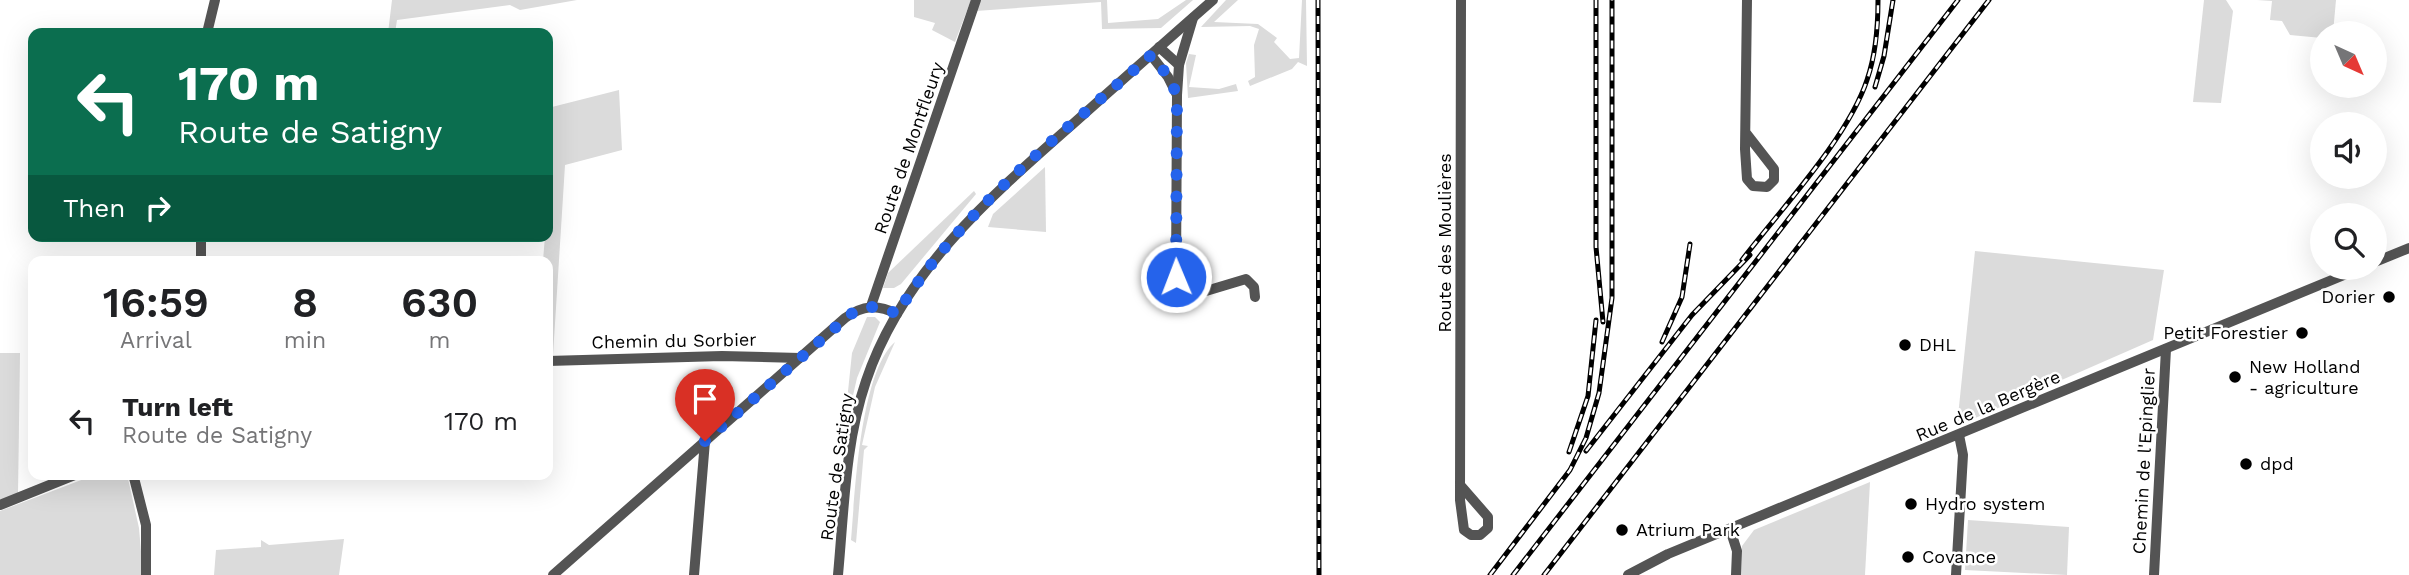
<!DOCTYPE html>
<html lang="en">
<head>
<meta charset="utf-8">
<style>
	:root { --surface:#fff; --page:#f6f6f6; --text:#202124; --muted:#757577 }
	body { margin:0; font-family:"Work Sans",sans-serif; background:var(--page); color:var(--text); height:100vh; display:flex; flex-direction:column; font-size:26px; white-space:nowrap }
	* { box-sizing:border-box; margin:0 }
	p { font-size:23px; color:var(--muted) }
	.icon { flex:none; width:38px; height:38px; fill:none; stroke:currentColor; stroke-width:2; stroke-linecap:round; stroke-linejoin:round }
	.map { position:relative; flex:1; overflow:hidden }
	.drawer { position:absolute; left:28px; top:256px; width:525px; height:224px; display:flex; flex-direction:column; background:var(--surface); border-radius:14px; box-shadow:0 7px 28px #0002 }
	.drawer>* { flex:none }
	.top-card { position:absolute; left:28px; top:28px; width:525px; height:214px; border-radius:14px; box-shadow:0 7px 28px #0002; background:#0b6e4f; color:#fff; overflow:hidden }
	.needle { width:46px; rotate:136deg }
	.buttons { position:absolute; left:2310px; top:21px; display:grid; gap:14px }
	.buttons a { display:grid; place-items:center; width:77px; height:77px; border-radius:50%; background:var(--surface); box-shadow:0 7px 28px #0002; font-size:35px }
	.pin { position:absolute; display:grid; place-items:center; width:60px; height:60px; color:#fff; margin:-72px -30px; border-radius:50% 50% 50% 0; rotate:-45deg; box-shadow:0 0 7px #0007 }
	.pin .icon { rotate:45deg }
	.me { position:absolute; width:77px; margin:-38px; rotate:359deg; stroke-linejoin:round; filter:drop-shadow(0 0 5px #0008) }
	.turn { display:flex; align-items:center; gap:24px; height:147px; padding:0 35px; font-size:32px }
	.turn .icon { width:91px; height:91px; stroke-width:2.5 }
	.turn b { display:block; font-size:49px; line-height:60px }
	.then { display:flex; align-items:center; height:66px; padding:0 35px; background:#0003; gap:14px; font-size:26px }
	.eta { display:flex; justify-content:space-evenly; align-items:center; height:119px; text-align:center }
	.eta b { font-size:42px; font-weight:600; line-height:49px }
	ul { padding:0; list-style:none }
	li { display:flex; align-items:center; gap:21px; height:91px; padding:0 35px }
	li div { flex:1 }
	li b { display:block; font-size:26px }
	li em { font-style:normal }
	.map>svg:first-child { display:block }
	.green { fill:#dbdbdb }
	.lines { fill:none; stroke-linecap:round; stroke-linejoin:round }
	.minor { stroke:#545454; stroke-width:10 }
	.rail-casing { stroke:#000; stroke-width:5 }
	.rail { stroke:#fff; stroke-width:2.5; stroke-dasharray:8; stroke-linecap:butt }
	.route { stroke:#2563eb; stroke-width:12; stroke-dasharray:0 21.6 }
	.poi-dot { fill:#000; stroke:#fff; stroke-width:2.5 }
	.labels { text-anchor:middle; stroke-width:5; stroke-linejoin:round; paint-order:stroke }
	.street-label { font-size:18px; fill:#000; stroke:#fff }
	.poi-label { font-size:18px; fill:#000; stroke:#fff; text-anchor:start }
</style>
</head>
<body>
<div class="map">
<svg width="2409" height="575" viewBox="0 0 2409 575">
	<rect width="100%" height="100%" fill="#fff"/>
	<g class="green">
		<path d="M 392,0 L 577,0 L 520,10 L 510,5 L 397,20 L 395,33 L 388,33 Z"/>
		<path d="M 914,0 L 971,0 L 955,42 L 932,30 L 935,23 L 914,17 Z"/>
		<path d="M 980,0 L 1107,0 L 1108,23 L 1158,19 L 1186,0 L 1193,0 L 1161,28 L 1102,29 L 1101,2 L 976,11 Z"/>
		<path d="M 1226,0 L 1238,0 L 1214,22 L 1258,24 L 1277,38 L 1274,42 L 1290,59 L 1299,58 L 1302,0 L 1306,0 L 1307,66 L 1298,62 L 1292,69 L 1250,86 L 1248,81 L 1255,77 L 1254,45 L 1259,29 L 1250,26 L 1201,27 Z"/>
		<path d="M 2204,0 L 2226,0 L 2233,11 L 2221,103 L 2193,102 Z"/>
		<path d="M 2257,0 L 2336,0 L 2333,33 L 2322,33 L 2322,38 L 2290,35 L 2282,21 L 2270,20 L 2272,1 Z"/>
		<path d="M 1189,54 L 1196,55 L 1189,87 L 1219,89 L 1236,84 L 1238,91 L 1188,98 L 1186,63 Z"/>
		<path d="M 619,90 L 622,150 L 565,165 L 553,355 L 548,356 L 548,261 L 543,261 L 545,236 L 548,236 L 548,108 Z"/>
		<path d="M 1045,167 L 1046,232 L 988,227 L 993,214 Z"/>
		<path d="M 974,191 L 976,194 L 901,284 L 894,288 L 883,288 L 888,273 Z"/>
		<path d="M 1975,251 L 2164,270 L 2153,340 L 1957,426 Z"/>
		<path d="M 867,317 L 875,317 L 880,322 L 857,378 L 843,439 L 852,353 Z"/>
		<path d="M 895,342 L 875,387 L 862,445 L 868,446 L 864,450 L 856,543 L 851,540 C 855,494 860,372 895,342 Z"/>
		<path d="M 0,353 L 20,353 L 18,494 L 0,500 Z"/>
		<path d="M 97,474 L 127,474 L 139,528 L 143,575 L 0,575 L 0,511 Z"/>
		<path d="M 1870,482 L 1865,575 L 1741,575 L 1742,546 L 1754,530 Z"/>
		<path d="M 1968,520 L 2069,527 L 2067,575 L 1965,570 Z"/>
		<path d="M 344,539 L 339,575 L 214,575 L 216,550 L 261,547 L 261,540 L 269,545 Z"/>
	</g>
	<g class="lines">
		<g class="minor">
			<path d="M 1461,0 L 1460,500 L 1464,530 L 1471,535 L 1480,535 L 1488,528 L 1488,517 L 1461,486"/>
			<path d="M 1193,18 L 1179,65 L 1177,95 L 1176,281 L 1183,290 L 1206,291 L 1246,279 L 1254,287 L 1255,297"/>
			<path d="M 207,33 L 215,0"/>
			<path d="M 1159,47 L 1179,65"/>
			<path d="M 1151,55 L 1168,77 L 1177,95"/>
			<path d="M 1746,133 L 1774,169 L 1774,180 L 1767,187 L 1753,186 L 1747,179 L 1745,149 L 1747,0"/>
			<path d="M 201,261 L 201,236"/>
			<path d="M 2375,262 L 2409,248"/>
			<path d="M 871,306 L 976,0"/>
			<path d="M 548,361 L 722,356 L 800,358"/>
			<path d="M 133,474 L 146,525 L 146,575"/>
			<path d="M 0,505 L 77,474"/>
			<path d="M 1730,529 L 1737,551 L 1736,575"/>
			<path d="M 553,575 L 845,318 C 863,305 877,304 897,314"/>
			<path d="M 694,575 L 705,441"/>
			<path d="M 838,575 C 844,511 845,442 866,381 C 902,273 991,196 1074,123 C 1120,82 1166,41 1213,0"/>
			<path d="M 1628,575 L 1668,554 L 2361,268"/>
			<path d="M 1956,575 L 1963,455 L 1959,435"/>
			<path d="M 2154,575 L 2166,349"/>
		</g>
		<g class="rail-casing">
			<g id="rail">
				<path d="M 1318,0 L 1319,575"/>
				<path d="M 1596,0 L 1596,247 L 1603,322"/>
				<path d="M 1875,87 L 1884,56 L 1893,0"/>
				<path d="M 1742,260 C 1780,210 1848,138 1867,80 C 1876,54 1878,27 1878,0"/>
				<path d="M 1662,342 L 1682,297 L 1690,244"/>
				<path d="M 1586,451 L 1692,315 L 1750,255"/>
				<path d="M 1569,452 L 1588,396 L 1596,320"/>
				<path d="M 1490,575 L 1570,470 L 1586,438 L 1599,393 L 1612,298 L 1612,0"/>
				<path d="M 1513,575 L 1958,0"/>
				<path d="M 1544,575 L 1989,0"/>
			</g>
		</g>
		<use href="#rail" class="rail"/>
	</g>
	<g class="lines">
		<path class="route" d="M 705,441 L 851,314 C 867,304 880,305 897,314 C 960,210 1061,135 1151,55 L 1168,76 L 1177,95 L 1176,277"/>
	</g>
	<g class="poi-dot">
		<circle cx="2389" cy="297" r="7"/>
		<circle cx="2302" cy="333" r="7"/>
		<circle cx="1905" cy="345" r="7"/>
		<circle cx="2235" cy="377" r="7"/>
		<circle cx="2246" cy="464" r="7"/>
		<circle cx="1911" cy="504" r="7"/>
		<circle cx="1622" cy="530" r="7"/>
		<circle cx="1908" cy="557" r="7"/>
	</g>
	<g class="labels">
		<g class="street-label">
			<text transform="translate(909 148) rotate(-71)" y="6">Route de Montfleury</text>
			<text transform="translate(1445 243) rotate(-90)" y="6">Route des Moulières</text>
			<text transform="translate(674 341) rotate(-1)" y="6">Chemin du Sorbier</text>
			<text transform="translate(1988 406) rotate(-23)" y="6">Rue de la Bergère</text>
			<text transform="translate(2144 461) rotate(-87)" y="6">Chemin de l'Epinglier</text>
			<text transform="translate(837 467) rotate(-82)" y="6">Route de Satigny</text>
		</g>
		<g class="poi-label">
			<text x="2375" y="303" text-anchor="end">Dorier</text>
			<text x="2288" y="339" text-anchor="end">Petit Forestier</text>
			<text x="1919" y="351">DHL</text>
			<text x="2249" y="373">New Holland<tspan x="2249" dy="21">- agriculture</tspan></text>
			<text x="2260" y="470">dpd</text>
			<text x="1925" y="510">Hydro system</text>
			<text x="1636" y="536">Atrium Park</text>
			<text x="1922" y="563">Covance</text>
		</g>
	</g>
</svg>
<div class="buttons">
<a><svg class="needle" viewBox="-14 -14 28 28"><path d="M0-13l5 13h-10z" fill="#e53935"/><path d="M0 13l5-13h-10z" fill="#757577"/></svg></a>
<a><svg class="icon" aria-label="sound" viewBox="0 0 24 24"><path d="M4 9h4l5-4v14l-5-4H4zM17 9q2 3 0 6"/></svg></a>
<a><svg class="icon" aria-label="search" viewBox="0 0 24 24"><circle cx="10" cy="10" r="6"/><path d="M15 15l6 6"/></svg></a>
</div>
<div class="pin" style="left:705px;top:441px;background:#d93025"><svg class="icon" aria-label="arrive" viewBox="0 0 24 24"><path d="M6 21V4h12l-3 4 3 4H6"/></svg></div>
<svg class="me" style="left:1176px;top:277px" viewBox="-20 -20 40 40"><circle r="17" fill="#2563eb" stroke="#fff" stroke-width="3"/><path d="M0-11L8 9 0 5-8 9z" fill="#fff"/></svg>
<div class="top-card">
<div class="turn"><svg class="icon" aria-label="left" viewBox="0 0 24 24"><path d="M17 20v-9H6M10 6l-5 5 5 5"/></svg><div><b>170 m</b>Route de Satigny</div></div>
<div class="then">Then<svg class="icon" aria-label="right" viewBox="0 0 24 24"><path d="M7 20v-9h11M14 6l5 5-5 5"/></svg></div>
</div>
<section class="drawer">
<div class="eta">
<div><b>16:59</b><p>Arrival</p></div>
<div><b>8</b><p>min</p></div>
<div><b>630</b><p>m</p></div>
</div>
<ul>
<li><svg class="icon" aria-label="left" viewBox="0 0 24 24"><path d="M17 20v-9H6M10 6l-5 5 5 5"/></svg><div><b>Turn left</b><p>Route de Satigny</p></div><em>170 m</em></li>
</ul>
</section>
</div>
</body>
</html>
